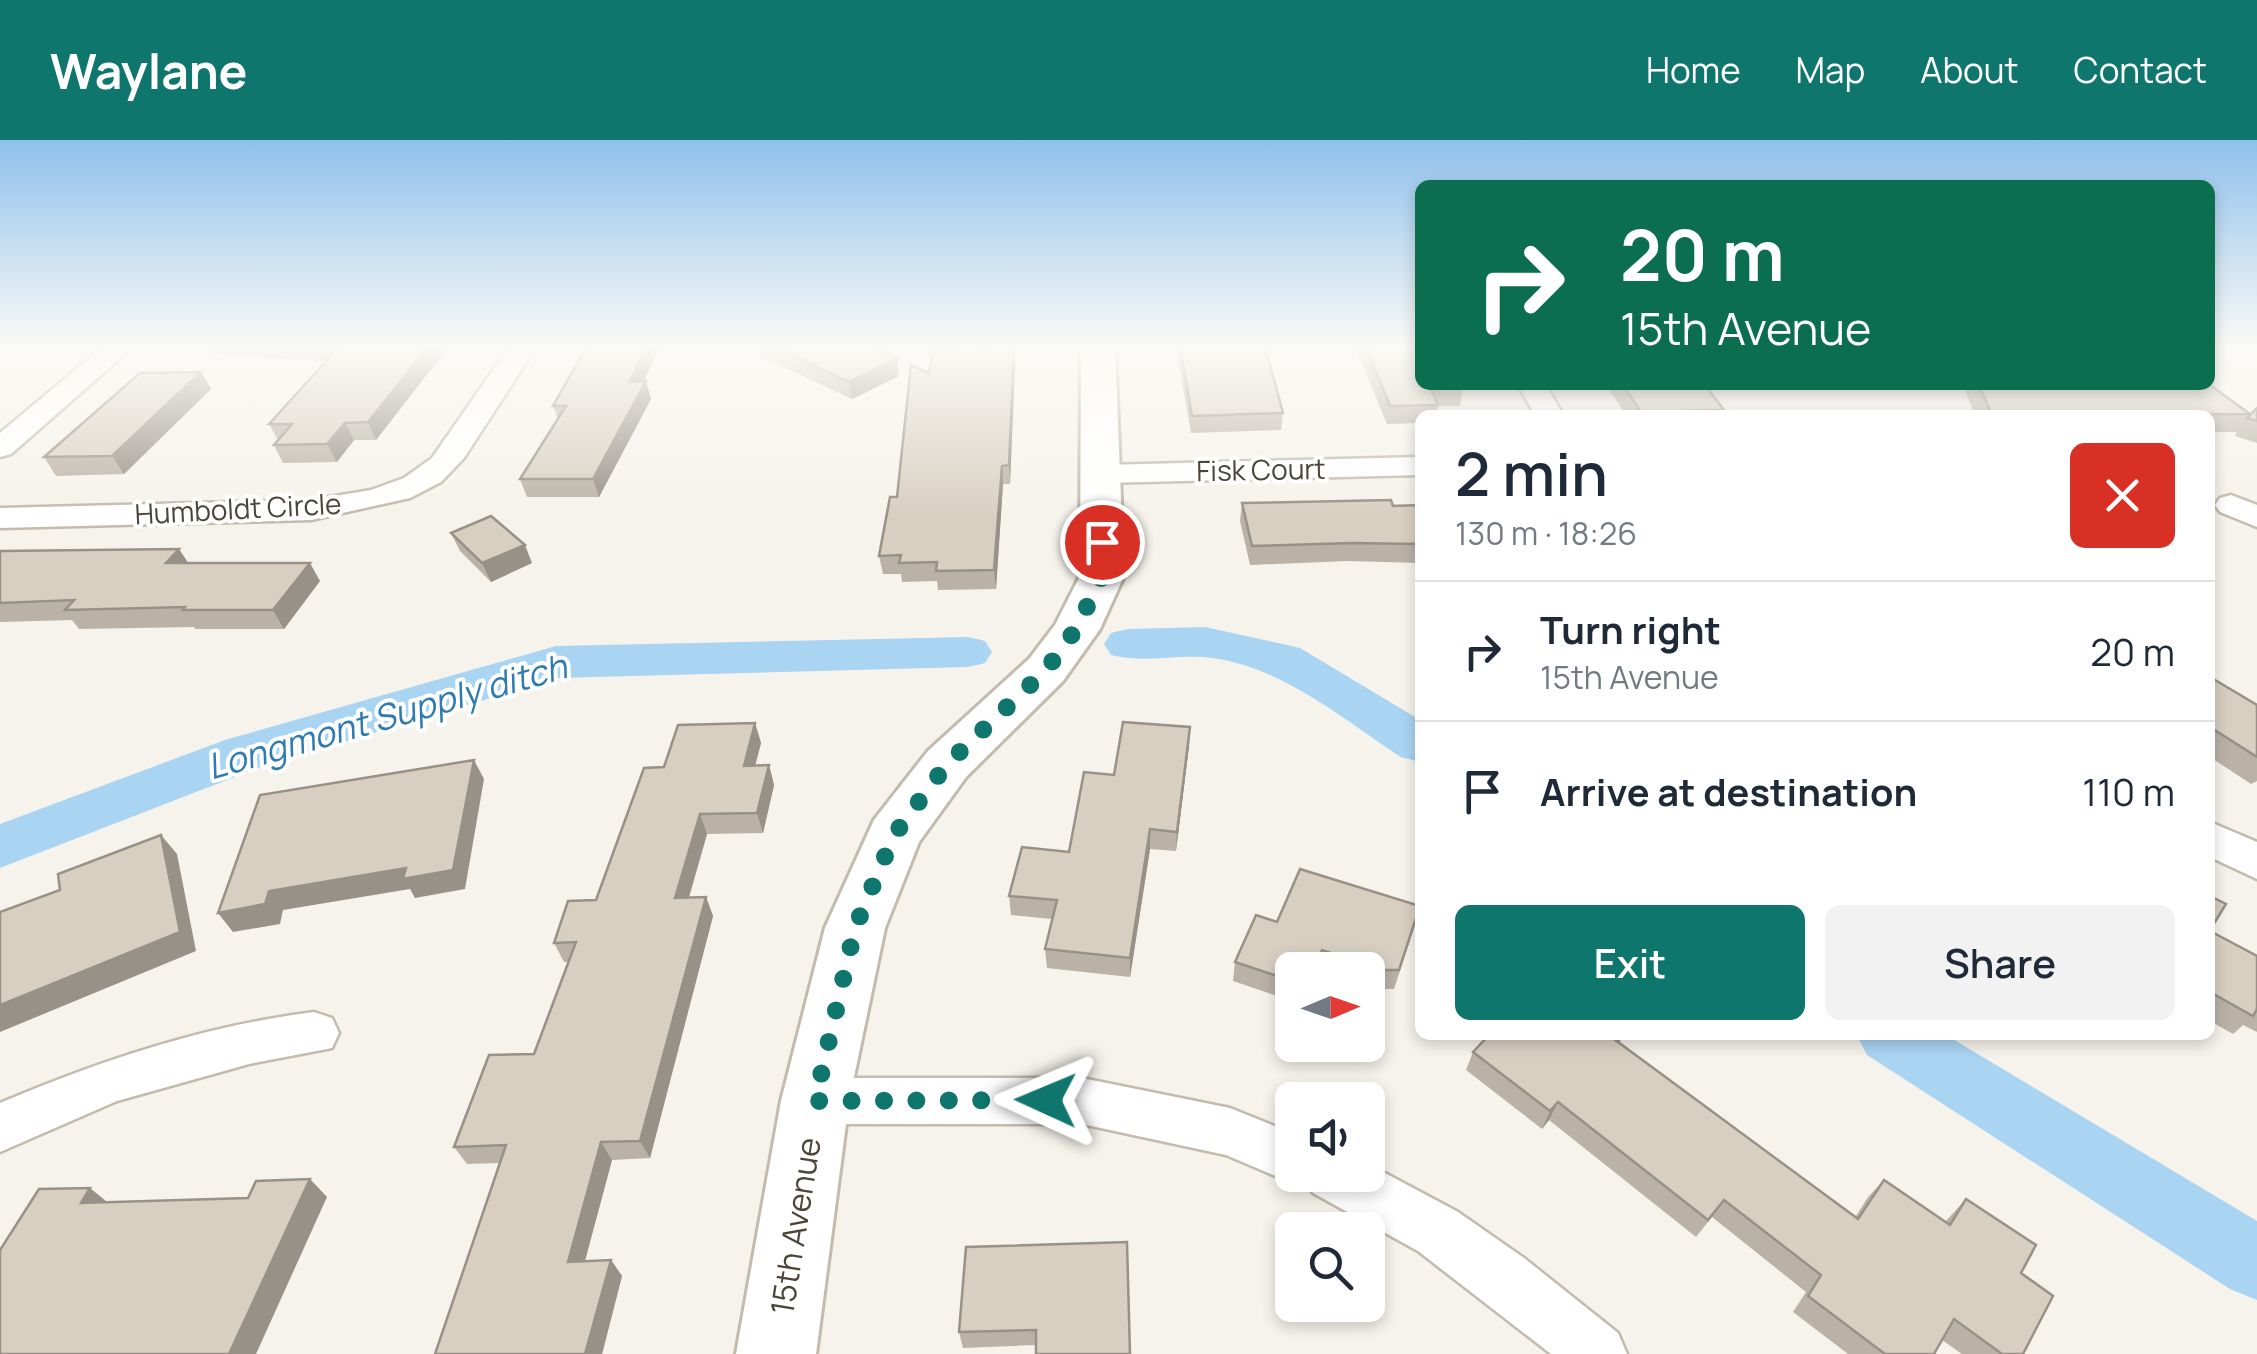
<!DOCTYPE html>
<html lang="en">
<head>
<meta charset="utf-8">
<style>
	:root { --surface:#fff; --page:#f2f2f3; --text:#1f2937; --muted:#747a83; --line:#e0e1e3; --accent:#0f766e }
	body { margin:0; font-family:Manrope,sans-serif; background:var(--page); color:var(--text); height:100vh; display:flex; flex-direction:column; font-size:38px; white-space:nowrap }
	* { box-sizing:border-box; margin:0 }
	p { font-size:32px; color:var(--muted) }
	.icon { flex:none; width:55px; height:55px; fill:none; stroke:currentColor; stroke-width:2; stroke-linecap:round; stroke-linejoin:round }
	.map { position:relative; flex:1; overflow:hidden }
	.details { position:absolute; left:1415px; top:270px; width:800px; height:630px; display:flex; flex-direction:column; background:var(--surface); border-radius:15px; box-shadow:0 5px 15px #0003 }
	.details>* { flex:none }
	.banner { position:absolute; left:1415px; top:40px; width:800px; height:210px; border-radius:15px; box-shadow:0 5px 15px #0003; background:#0b6e4f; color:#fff; overflow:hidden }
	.needle { width:65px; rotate:88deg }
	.buttons { position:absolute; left:1275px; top:812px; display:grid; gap:20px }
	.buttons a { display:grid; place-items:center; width:110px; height:110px; border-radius:15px; background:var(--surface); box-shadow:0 5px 15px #0003; font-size:50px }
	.pin { position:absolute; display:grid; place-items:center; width:85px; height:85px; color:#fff; margin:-42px; border:5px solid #fff; border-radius:50%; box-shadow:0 2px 10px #0007 }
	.me { position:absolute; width:110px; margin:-55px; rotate:271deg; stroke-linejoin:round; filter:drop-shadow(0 0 8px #0008) }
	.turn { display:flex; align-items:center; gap:35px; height:210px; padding:0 40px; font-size:45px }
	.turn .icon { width:130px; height:130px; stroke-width:2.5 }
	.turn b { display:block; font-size:70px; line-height:85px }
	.round { display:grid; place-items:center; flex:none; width:105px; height:105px; border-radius:15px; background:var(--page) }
	.head { display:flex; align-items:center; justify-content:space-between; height:170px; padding:0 40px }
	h1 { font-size:60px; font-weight:600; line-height:75px }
	.action { display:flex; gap:20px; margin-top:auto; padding:20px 40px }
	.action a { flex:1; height:115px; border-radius:15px; background:var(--accent); color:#fff; font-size:40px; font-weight:600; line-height:115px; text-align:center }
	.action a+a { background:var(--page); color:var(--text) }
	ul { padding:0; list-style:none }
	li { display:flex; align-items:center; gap:30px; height:140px; padding:0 40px; border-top:2px solid var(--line) }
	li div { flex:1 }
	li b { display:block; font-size:38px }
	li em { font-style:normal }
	header { display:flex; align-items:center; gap:60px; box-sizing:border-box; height:140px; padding:0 50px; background:var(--accent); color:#fff }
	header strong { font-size:48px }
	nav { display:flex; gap:55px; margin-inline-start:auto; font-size:35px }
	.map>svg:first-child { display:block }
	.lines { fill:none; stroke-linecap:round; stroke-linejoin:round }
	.canal { fill:#a9d4f2; fill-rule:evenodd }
	.minor-casing { stroke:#c2bbae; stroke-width:5 }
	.tertiary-casing { stroke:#c2bbae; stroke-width:6 }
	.minor { fill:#fff; fill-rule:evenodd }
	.tertiary { fill:#fff; fill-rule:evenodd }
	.wall { fill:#bab2a6 }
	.shaded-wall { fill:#979187 }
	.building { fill:#d8cfc1; stroke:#979187; stroke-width:2.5 }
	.route { stroke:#0f766e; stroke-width:18; stroke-dasharray:0 32.4 }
	.labels { text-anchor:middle; stroke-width:8; stroke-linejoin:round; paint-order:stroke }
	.far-street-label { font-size:28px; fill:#4b4439; stroke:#fff }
	.street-label { font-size:32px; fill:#4b4439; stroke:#fff }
	.water-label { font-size:35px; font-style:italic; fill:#2e7ab2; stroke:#fff }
</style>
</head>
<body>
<header>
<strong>Waylane</strong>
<nav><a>Home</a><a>Map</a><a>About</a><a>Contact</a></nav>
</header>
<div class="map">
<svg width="2257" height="1214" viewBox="0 0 2257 1214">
	<rect width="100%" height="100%" fill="#f6f3ec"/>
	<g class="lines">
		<g class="canal">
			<path d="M 1205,487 L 1300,508 L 1420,580 L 1420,622 L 1401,617 C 1341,578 1278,523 1203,517 C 1172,515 1142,523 1111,515 L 1104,504 L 1111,493 L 1128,489 Z"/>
			<path d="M 968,497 L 985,501 L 992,512 L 985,523 L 968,527 L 558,538 L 263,626 L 0,728 L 0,684 L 225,600 L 556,506 Z"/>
			<path d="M 1857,895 L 1946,895 L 2257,1081 L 2257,1160 L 2230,1149 L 1867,915 Z"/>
		</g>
		<g class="minor-casing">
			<g id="minor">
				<path d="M 104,206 L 134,206 L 11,314 L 0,317 L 0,293 Z"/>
				<path d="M 510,206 L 537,206 L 464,318 L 441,342 L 410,358 L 311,380 L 0,388 L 0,368 L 311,360 L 371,350 L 404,338 L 432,318 Z"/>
				<path d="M 1518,245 L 1546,245 L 1563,275 L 1535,275 Z"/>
				<path d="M 1420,317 L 1420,335 L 1103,343 L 1092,341 L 1088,334 L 1092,327 L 1103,325 Z"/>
				<path d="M 2231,355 L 2257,365 L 2257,387 L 2220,372 L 2215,365 L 2220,358 Z"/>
				<path d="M 2210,682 L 2257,702 L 2257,739 L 2210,717 Z"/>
				<path d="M 314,872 L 332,878 L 339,893 L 332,908 L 249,924 L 117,961 L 0,1012 L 0,963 C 102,920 204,886 314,872 Z"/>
				<path d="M 815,938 L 1082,938 L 1230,968 L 1292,993 L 1292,1035 L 1368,1035 L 1368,1024 L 1458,1072 L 1524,1118 L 1618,1193 L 1627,1214 L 1551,1214 L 1418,1111 L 1313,1053 L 1306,1038 L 1292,1043 L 1226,1015 L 1082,984 L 815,984 L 797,978 L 789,961 L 797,944 Z"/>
			</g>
		</g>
		<g class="tertiary-casing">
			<path id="tertiary" d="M 1081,206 L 1115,206 L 1124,436 L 1100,489 L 1063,541 L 966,637 L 919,702 L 885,788 L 849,961 L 816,1214 L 736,1214 L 781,961 L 825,788 L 874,680 L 928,611 L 1029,519 L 1055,485 L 1080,436 Z"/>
		</g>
		<use href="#minor" class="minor"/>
		<use href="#tertiary" class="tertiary"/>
	</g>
	<g class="wall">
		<path d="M 207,206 L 449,206 L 376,300 L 354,300 L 337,322 L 283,323 L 274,305 L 278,300 L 269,284 L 327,221 L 212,214 Z"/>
		<path d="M 587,206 L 660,206 L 644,241 L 651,259 L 599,357 L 527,357 L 520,339 L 558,279 L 553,266 Z"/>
		<path d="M 757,206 L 869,206 L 897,218 L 899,236 L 852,259 L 759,215 Z"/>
		<path d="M 1176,206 L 1265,206 L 1283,273 L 1281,290 L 1191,293 Z"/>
		<path d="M 1355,206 L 1420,206 L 1463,248 L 1460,266 L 1438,266 L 1436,275 L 1420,275 L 1420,283 L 1387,284 Z"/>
		<path d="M 1014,208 L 1015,225 L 1010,344 L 1003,344 L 996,449 L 938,450 L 937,441 L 902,442 L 901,434 L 883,434 L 879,416 L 897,357 L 929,233 Z"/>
		<path d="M 1609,245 L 1623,245 L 1724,270 L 1722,275 L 1626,275 L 1608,248 Z"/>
		<path d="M 1963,245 L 2210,245 L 2250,274 L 2257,268 L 2257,303 L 2235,296 L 2237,292 L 2210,292 L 2210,275 L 1975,275 Z"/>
		<path d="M 211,249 L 124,334 L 56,336 L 44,317 Z"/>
		<path d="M 1242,363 L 1420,365 L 1420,423 L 1348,421 L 1250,425 L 1240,381 Z"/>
		<path d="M 451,393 L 532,423 L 491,442 L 460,411 Z"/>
		<path d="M 0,411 L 188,423 L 320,441 L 284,489 L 195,489 L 194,487 L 79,489 L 72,480 L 0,482 Z"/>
		<path d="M 2210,537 L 2257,565 L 2257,641 L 2251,644 L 2210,617 Z"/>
		<path d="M 755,583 L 761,603 L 755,626 L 769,625 L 774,645 L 763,693 L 707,694 L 689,758 L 706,757 L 713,776 L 650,1018 L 612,1020 L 585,1121 L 611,1120 L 622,1136 L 602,1214 L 435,1214 L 500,1023 L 467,1024 L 454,1007 L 534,914 L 569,822 L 564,822 L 554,803 L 596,760 L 664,627 Z"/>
		<path d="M 1189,606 L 1176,711 L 1150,709 L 1130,837 L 1047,828 L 1045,809 L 1052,779 L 1011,775 L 1009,756 L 1069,712 L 1114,635 Z"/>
		<path d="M 1277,782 L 1415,785 L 1394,849 L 1378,849 L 1368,846 L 1368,830 L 1292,830 L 1292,861 L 1233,841 L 1235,822 Z"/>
		<path d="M 2210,791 L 2257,816 L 2257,892 L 2243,885 L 2233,894 L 2210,881 Z"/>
		<path d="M 1489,895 L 1625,895 L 1618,903 L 1856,1076 L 1868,1057 L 1884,1040 L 1945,1082 L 1966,1059 L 2021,1133 L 2023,1214 L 1962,1214 L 1942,1200 L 1934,1214 L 1848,1214 L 1793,1172 L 1806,1152 L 1712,1077 L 1696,1097 L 1549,980 L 1542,989 L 1466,930 L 1473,912 Z"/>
		<path d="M 966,1107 L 1130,1214 L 1036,1205 L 963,1208 L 959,1192 Z"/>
	</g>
	<g class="shaded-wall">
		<path d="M 429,206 L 449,206 L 376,300 L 368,282 Z"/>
		<path d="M 647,206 L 660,206 L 635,259 L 630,242 Z"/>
		<path d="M 1014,208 L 1015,225 L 1010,344 L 1009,325 Z"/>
		<path d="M 897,218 L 899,236 L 852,259 L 849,242 Z"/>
		<path d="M 201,232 L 211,249 L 124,334 L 112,316 Z"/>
		<path d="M 646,241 L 651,259 L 599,357 L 593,339 Z"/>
		<path d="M 345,283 L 354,300 L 337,322 L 327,304 Z"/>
		<path d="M 1002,326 L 1003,344 L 996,449 L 994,430 Z"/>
		<path d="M 525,405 L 532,423 L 491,442 L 482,423 Z"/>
		<path d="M 179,409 L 191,427 L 166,423 Z"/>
		<path d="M 310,423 L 320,441 L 284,489 L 273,470 Z"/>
		<path d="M 755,583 L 761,603 L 750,645 L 744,626 Z"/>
		<path d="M 1190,587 L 1189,606 L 1176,711 L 1177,692 Z"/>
		<path d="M 474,620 L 484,639 L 465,749 L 415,758 L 410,749 L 283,770 L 280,784 L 233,792 L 218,773 L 269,751 Z"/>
		<path d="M 769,625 L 774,645 L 763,693 L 757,673 Z"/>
		<path d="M 700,674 L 707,694 L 683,777 L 675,758 Z"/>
		<path d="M 1150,689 L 1150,709 L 1130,837 L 1130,818 Z"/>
		<path d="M 161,695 L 177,714 L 196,811 L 0,892 L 0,865 Z"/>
		<path d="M 706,757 L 713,776 L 650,1018 L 640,1001 Z"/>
		<path d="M 1618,895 L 1625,895 L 1605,918 L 1614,899 Z"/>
		<path d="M 1558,962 L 1549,980 L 1542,989 L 1550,971 Z"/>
		<path d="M 601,1002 L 612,1020 L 580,1139 L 568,1122 Z"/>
		<path d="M 310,1039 L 327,1057 L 256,1214 L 229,1214 Z"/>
		<path d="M 90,1048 L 112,1066 L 81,1063 Z"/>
		<path d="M 611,1120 L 622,1136 L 602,1214 L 585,1214 Z"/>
	</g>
	<g class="building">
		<path d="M 340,206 L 429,206 L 368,282 L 345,283 L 327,304 L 274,305 L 292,284 L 269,284 Z"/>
		<path d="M 587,206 L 647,206 L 630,242 L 646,241 L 593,339 L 520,339 L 566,266 L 553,266 Z"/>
		<path d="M 773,206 L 869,206 L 897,218 L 849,242 Z"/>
		<path d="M 1180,206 L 1265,206 L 1283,273 L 1192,276 Z"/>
		<path d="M 1365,206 L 1420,206 L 1420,245 L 1461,245 L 1463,248 L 1431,249 L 1438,265 L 1390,266 Z"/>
		<path d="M 1014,208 L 1009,325 L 1002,326 L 994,430 L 936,431 L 937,422 L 899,423 L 901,415 L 879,416 L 890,357 L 897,357 L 911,225 L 929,233 L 933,210 Z"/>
		<path d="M 201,232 L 112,316 L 44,317 L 140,233 Z"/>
		<path d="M 1623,245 L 1705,245 L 1724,270 L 1641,272 Z"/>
		<path d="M 1979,245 L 2210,245 L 2250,274 L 1992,275 Z"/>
		<path d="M 2257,268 L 2257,281 L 2247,278 Z"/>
		<path d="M 1391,360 L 1393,366 L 1420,365 L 1420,404 L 1351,403 L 1252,406 L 1242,363 Z"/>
		<path d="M 491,376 L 525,405 L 482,423 L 451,393 Z"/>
		<path d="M 179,409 L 166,423 L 310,423 L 273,470 L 183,470 L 185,467 L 65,470 L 74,460 L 0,463 L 0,411 Z"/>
		<path d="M 2210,537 L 2257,565 L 2257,617 L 2210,587 Z"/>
		<path d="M 1123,582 L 1190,587 L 1177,692 L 1150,689 L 1130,818 L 1045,809 L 1057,760 L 1009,756 L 1022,707 L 1069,712 L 1084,632 L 1114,635 Z"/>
		<path d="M 755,583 L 744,626 L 769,625 L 757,673 L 700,674 L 675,758 L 706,757 L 640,1001 L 601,1002 L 568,1122 L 611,1120 L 585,1214 L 435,1214 L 506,1005 L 454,1007 L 489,915 L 534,914 L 576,802 L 554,803 L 568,761 L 596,760 L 644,628 L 664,627 L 678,585 Z"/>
		<path d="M 474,620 L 453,730 L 403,739 L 406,728 L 269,751 L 265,764 L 218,773 L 260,655 Z"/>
		<path d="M 161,695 L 180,792 L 0,865 L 0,772 L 60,750 L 58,734 Z"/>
		<path d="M 1300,729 L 1420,766 L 1399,830 L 1382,830 L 1322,810 L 1314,830 L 1292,830 L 1292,841 L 1235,822 L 1256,775 L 1277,782 Z"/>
		<path d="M 2210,756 L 2226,764 L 2210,790 Z"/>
		<path d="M 2210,791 L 2257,816 L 2257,869 L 2253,876 L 2210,852 Z"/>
		<path d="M 1489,895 L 1618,895 L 1614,899 L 1858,1079 L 1884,1040 L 1950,1085 L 1966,1059 L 2036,1105 L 2021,1133 L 2053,1156 L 2023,1214 L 2002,1214 L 1954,1179 L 1934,1214 L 1885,1214 L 1808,1156 L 1821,1135 L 1724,1060 L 1708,1080 L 1558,962 L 1550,971 L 1473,912 Z"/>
		<path d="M 310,1039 L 229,1214 L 0,1214 L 0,1110 L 39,1049 L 90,1048 L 81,1063 L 248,1058 L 256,1041 Z"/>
		<path d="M 1127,1102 L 1130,1214 L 1036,1214 L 1036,1190 L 959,1192 L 966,1107 Z"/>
	</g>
	<linearGradient id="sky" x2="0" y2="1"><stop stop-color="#8fc1ec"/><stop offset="0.55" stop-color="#fbfaf6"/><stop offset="1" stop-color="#fbfaf6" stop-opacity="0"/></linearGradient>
	<rect width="2257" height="376" fill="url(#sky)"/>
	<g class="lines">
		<path class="route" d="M 1046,960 L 815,961 L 855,788 L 894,695 L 947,624 L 1046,530 L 1076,489 L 1102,436 L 1102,402"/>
	</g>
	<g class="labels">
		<g class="far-street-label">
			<text transform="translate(1261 330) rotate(-1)" y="10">Fisk Court</text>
			<text transform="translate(238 369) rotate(-3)" y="10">Humboldt Circle</text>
		</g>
		<g class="street-label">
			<text transform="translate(796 1086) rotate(-81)" y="11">15th Avenue</text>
		</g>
		<g class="water-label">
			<text transform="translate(387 577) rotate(-16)" y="12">Longmont Supply ditch</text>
		</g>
	</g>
</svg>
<div class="buttons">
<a><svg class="needle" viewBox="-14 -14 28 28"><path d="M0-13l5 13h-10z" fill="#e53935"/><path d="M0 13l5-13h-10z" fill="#747a83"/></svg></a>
<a><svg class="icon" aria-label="sound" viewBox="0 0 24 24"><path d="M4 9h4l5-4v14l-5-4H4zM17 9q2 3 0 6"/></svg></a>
<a><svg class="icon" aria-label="search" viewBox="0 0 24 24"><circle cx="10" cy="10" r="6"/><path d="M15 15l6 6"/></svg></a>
</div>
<div class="pin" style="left:1102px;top:402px;background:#d93025"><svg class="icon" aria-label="arrive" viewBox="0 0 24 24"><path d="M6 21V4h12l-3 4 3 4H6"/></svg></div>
<svg class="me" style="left:1046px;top:960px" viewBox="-20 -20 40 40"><path d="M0-17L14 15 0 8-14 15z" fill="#0f766e" stroke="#fff" stroke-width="4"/></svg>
<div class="banner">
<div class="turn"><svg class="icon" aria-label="right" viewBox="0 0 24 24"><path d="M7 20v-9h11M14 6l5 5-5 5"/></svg><div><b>20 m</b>15th Avenue</div></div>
</div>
<section class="details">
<div class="head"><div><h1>2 min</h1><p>130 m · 18:26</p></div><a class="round" style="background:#d93025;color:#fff"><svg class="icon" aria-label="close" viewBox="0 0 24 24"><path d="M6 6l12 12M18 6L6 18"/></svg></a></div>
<ul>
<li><svg class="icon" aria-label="right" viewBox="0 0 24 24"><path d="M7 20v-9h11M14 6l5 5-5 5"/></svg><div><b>Turn right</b><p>15th Avenue</p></div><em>20 m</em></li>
<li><svg class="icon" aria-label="arrive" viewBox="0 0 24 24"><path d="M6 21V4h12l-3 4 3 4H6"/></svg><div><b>Arrive at destination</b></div><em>110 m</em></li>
</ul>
<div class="action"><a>Exit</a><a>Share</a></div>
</section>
</div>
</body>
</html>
